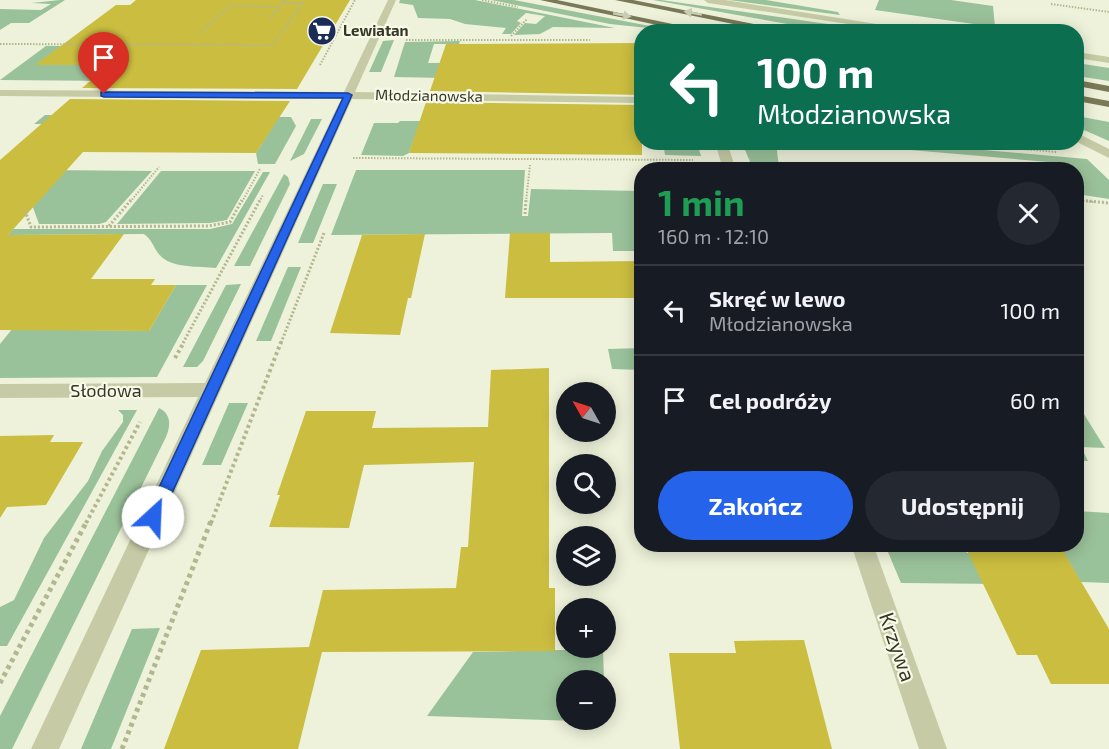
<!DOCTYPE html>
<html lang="pl">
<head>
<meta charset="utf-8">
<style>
	:root { --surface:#171b24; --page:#242831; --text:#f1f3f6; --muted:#9ea1a6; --line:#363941; --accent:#2563eb }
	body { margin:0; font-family:"Exo 2",sans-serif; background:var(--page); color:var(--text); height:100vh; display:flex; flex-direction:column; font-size:22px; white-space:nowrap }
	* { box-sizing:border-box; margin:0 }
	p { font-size:20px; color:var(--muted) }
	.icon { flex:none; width:33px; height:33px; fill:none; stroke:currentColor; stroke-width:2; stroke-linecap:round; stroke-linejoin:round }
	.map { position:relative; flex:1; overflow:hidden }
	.sheet { position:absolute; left:634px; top:162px; width:450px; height:390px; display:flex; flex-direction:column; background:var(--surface); border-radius:24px; box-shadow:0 3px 15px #0003 }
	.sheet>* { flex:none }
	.hud { position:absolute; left:634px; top:24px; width:450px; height:126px; border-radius:24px; box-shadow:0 3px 15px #0003; background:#0b6e4f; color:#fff; overflow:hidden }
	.needle { width:39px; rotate:309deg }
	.tools { position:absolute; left:556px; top:382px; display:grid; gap:12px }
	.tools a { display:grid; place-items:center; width:60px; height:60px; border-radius:50%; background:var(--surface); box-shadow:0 3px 15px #0003; font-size:30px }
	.pin { position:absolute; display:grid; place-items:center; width:51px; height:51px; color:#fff; margin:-62px -26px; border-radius:50% 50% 50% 0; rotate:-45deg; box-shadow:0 0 6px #0007 }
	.pin .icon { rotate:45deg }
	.me { position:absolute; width:66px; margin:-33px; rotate:25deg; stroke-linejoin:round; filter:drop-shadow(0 0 4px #0008) }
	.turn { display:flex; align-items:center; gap:21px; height:126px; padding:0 24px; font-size:27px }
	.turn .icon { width:78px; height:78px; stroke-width:2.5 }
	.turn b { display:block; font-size:42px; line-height:51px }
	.round { display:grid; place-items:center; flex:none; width:63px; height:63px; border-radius:32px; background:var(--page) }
	.headline { display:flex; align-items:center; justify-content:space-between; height:102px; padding:0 24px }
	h1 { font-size:36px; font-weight:700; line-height:45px; color:#1e9e55 }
	.button { display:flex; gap:12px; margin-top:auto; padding:12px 24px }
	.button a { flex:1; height:69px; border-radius:36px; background:var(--accent); color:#fff; font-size:24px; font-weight:700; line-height:69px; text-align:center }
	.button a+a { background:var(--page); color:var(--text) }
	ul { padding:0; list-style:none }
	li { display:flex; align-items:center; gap:18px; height:90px; padding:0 24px; border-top:2px solid var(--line) }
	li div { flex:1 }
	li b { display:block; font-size:22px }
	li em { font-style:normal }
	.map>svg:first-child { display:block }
	.green { fill:#9ac29a }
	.building { fill:#cabd40 }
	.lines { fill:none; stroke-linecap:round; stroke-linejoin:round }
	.path-far3 { stroke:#b3b790; stroke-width:2; stroke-dasharray:1.5 1.5; stroke-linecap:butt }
	.path-far2 { stroke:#b3b790; stroke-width:3; stroke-dasharray:2 2; stroke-linecap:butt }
	.path-far1 { stroke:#b3b790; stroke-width:4; stroke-dasharray:3 3; stroke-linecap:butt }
	.path { stroke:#b3b790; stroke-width:5; stroke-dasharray:4 4; stroke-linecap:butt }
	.minor { fill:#c6cba6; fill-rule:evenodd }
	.major { fill:#797957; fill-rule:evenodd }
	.oneway { fill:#cacdb5 }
	.route { fill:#2563eb; stroke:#184099; stroke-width:1.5 }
	.labels { text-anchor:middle; stroke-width:4.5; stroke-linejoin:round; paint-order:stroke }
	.far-poi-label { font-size:15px; font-weight:bold; fill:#373627; stroke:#f6fae7; text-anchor:start }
	.far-street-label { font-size:15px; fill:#373627; stroke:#f6fae7 }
	.street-label { font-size:18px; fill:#373627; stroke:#f6fae7 }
	.near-street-label { font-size:21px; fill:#373627; stroke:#f6fae7 }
</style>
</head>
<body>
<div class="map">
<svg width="1109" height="749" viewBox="0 0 1109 749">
	<rect width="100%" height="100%" fill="#eef2da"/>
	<g class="green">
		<path d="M 60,0 L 65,0 L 29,23 L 11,23 L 0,30 L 0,9 L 41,10 L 51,4 L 32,3 Z"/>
		<path d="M 400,0 L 475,0 L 615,28 L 553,27 L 540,34 L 514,35 L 525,23 L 536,24 L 545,16 L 526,13 L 517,21 L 521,23 L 511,34 L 502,34 L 506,28 L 465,24 L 450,19 L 418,18 L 413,5 L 399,3 Z"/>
		<path d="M 491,0 L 514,0 L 676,31 L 610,24 Z"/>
		<path d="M 653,0 L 661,0 L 876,31 L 827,31 Z"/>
		<path d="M 729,0 L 766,0 L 838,12 L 840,15 Z"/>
		<path d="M 879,0 L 951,0 L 993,6 L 995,27 L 875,10 Z"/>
		<path d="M 394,40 L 381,72 L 369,72 L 383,41 Z"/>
		<path d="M 460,41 L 459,44 L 434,44 L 428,63 L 642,62 L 611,81 L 394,77 L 405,42 Z"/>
		<path d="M 46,46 L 61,46 L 36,65 L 242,65 L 226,82 L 0,80 Z"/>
		<path d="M 1077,63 L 1109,68 L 1109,81 L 1077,76 Z"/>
		<path d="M 45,115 L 291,117 L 296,126 L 275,164 L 258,164 L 256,153 L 273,126 L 34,124 Z"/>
		<path d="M 1077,116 L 1109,122 L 1109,141 L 1077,127 Z"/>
		<path d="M 311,119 L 322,119 L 304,154 L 290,161 Z"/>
		<path d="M 400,121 L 504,121 L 419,126 L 409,153 L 403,156 L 361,155 L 374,123 L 398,123 Z"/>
		<path d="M 663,143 L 697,143 L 701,156 L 665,155 Z"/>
		<path d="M 742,143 L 776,143 L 779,167 L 751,164 Z"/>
		<path d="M 829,143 L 902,143 L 1087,159 L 1109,180 L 1109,199 L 1083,195 L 1077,187 L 1077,170 L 1065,169 L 1060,163 Z"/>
		<path d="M 48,170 L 152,171 L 106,222 L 99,224 L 39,224 L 27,191 Z"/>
		<path d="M 356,170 L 525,170 L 522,216 L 528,216 L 531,189 L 642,191 L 642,251 L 613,251 L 612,233 L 331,235 Z"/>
		<path d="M 161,171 L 255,171 L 227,220 L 210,223 L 117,224 Z"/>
		<path d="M 263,172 L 270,172 L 216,268 C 199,266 169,269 158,253 C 153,246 152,240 144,234 L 8,235 L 13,229 L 210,229 L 232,224 Z"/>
		<path d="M 284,174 L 288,177 L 290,184 L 250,266 L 234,266 Z"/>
		<path d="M 323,184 L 337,184 L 313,243 L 298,243 Z"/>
		<path d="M 288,267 L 301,267 L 271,341 L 256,341 Z"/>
		<path d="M 52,280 L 75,330 L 149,331 L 176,285 L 207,285 L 157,377 L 0,378 L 0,344 Z"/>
		<path d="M 241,284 L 203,361 L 197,367 L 183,367 L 226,285 Z"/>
		<path d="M 642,348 L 642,370 L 612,369 L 608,349 Z"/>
		<path d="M 229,403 L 248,403 L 221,465 L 202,465 Z"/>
		<path d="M 159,408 C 171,414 171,425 166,437 L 12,749 L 0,749 L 0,716 Z"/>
		<path d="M 118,410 L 137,410 L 7,646 L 0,646 L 0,607 L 14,600 L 44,538 L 88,481 L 102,451 L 123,422 L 123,415 Z"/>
		<path d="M 1077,410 L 1082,411 L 1105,448 L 1081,447 L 1088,461 L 1077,461 Z"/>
		<path d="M 1077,511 L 1109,513 L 1109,583 L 1081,582 L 1059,545 L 1077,544 Z"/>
		<path d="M 885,545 L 963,545 L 967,553 L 985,553 L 1001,584 L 901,583 Z"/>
		<path d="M 160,628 L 111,749 L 81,749 L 132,629 Z"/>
		<path d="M 603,649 L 604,681 L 567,681 L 567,720 L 606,720 L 606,712 L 607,722 L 427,716 L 473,652 Z"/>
	</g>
	<g class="building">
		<path d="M 136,0 L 350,0 L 297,89 L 82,88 L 109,65 L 35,65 L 116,5 L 130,5 Z"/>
		<path d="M 642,43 L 642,95 L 430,91 L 446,44 Z"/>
		<path d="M 70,99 L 290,101 L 256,153 L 83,152 L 8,235 L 124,234 L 91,279 L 155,279 L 151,285 L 176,285 L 149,331 L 0,330 L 0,160 Z"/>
		<path d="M 426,102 L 642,105 L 642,155 L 409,153 Z"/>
		<path d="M 510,233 L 550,233 L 550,262 L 642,261 L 642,298 L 505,298 Z"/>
		<path d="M 425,234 L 411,298 L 408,298 L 400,335 L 330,333 L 362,235 Z"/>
		<path d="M 549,368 L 549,588 L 555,588 L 555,651 L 322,652 L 298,749 L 164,749 L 201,650 L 309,647 L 323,590 L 456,588 L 461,547 L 468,547 L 474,462 L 364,465 L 349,528 L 269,527 L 280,495 L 277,495 L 306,411 L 376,411 L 372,428 L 488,427 L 491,370 Z"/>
		<path d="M 54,435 L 50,442 L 83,442 L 46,505 L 7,507 L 0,518 L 0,436 Z"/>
		<path d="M 964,544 L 1059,544 L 1109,629 L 1109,684 L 1051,684 L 1037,655 L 1017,655 Z"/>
		<path d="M 804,640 L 832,749 L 680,749 L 669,653 L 736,653 L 734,641 Z"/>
	</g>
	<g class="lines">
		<g class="path-far3">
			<path d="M 482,0 L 518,7"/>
			<path d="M 1051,4 L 1109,12"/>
			<path d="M 270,18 L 285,0"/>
			<path d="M 200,33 L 229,6 L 280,7"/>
			<path d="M 511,36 L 527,19"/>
			<path d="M 406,40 L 590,40"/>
			<path d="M 0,44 L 272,45 L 303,3 L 283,3"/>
			<path d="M 320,65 L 355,0"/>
			<path d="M 944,142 L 1057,152"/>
			<path d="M 353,158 L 693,160"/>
			<path d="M 760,169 L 769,170"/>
			<path d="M 1077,200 L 1094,202"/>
			<path d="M 130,202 L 159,167"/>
			<path d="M 242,202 L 260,169"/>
			<path d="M 259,202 L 263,195"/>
			<path d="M 526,202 L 530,165"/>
		</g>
		<g class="path-far2">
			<path d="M 1078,200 L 1109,203"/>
			<path d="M 25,211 L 31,227 L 208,226 L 230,222 L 242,200"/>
			<path d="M 525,214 L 526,200"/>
			<path d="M 109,226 L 131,200"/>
			<path d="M 183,343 L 260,200"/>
			<path d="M 281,343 L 324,233"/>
		</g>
		<g class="path-far1">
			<path d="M 175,358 L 184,342"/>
			<path d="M 86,523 L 140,422"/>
			<path d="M 211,523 L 281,342"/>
		</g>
		<g class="path">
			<path d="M 0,683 L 87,521"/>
			<path d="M 122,749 L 211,521"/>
		</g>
		<g class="minor">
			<path d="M 388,0 L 396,0 L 355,92 L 642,97 L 642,103 L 352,99 L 59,749 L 31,749 L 198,397 L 0,398 L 0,384 L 205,383 L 341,99 L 0,96 L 0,90 L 344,92 Z"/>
			<path d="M 704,0 L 725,0 L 927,32 L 901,32 L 708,3 Z"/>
			<path d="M 1077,52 L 1109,57 L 1109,63 L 1077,58 Z"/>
			<path d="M 1077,133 L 1109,149 L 1109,158 L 1077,142 Z"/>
			<path d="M 715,142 L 727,142 L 736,170 L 723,170 Z"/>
			<path d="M 851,544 L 873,544 L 947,749 L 919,749 Z"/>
		</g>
		<g class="major">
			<path d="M 540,0 L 557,0 L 711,32 L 690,32 Z"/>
			<path d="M 615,0 L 633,0 L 795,32 L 773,32 Z"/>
			<path d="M 1077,80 L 1109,86 L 1109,92 L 1077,86 Z"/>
			<path d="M 1077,95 L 1109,101 L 1109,107 L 1077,101 Z"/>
		</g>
	</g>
	<defs><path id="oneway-solid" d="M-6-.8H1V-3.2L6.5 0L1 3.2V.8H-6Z" transform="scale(1.5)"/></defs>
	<g class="oneway">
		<use href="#oneway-solid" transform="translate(693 13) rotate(-170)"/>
		<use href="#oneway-solid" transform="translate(622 15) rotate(11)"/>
	</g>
	<path class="route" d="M 101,92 L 348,93 L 352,95 L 159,522 L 153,524 L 147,522 L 145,517 L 343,98 L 104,97 L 101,96 Z"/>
	<defs>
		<g id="supermarket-disc" transform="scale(1.5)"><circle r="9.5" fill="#1b2c59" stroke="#f6fae7"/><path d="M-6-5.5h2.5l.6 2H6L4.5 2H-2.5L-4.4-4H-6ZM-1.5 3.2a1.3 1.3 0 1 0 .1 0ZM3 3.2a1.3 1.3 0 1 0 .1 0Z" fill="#fff"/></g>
	</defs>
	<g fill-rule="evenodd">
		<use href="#supermarket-disc" x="322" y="31"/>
	</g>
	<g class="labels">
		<g class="far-poi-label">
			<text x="343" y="36">Lewiatan</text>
		</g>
		<g class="far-street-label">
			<text transform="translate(429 96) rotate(1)" y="5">Młodzianowska</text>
		</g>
		<g class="street-label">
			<text x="106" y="397">Słodowa</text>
		</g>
		<g class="near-street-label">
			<text transform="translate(897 647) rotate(71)" y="7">Krzywa</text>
		</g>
	</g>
</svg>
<div class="tools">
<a><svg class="needle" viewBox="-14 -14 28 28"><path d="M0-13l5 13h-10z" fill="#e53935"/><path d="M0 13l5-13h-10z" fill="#9ea1a6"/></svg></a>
<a><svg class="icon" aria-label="search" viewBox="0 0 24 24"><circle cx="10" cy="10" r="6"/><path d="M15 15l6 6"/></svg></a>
<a><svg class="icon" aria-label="layers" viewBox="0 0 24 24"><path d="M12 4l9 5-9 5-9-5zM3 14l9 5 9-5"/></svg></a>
<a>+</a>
<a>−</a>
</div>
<div class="pin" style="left:104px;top:94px;background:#d93025"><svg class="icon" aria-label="arrive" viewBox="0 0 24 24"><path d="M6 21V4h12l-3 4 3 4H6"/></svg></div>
<svg class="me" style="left:153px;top:517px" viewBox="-20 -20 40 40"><circle r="19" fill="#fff"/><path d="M0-13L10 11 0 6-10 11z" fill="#2563eb"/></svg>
<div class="hud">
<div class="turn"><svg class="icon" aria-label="left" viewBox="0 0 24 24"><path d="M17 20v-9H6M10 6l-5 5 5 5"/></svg><div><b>100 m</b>Młodzianowska</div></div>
</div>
<section class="sheet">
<div class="headline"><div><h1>1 min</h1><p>160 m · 12:10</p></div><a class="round"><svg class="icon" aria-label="close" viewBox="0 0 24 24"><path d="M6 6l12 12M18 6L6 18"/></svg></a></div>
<ul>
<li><svg class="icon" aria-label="left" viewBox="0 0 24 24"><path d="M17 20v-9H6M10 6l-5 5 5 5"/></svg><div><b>Skręć w lewo</b><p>Młodzianowska</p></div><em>100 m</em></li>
<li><svg class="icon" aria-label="arrive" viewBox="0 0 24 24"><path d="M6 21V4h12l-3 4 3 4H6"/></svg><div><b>Cel podróży</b></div><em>60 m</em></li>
</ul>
<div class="button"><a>Zakończ</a><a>Udostępnij</a></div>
</section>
</div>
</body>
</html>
